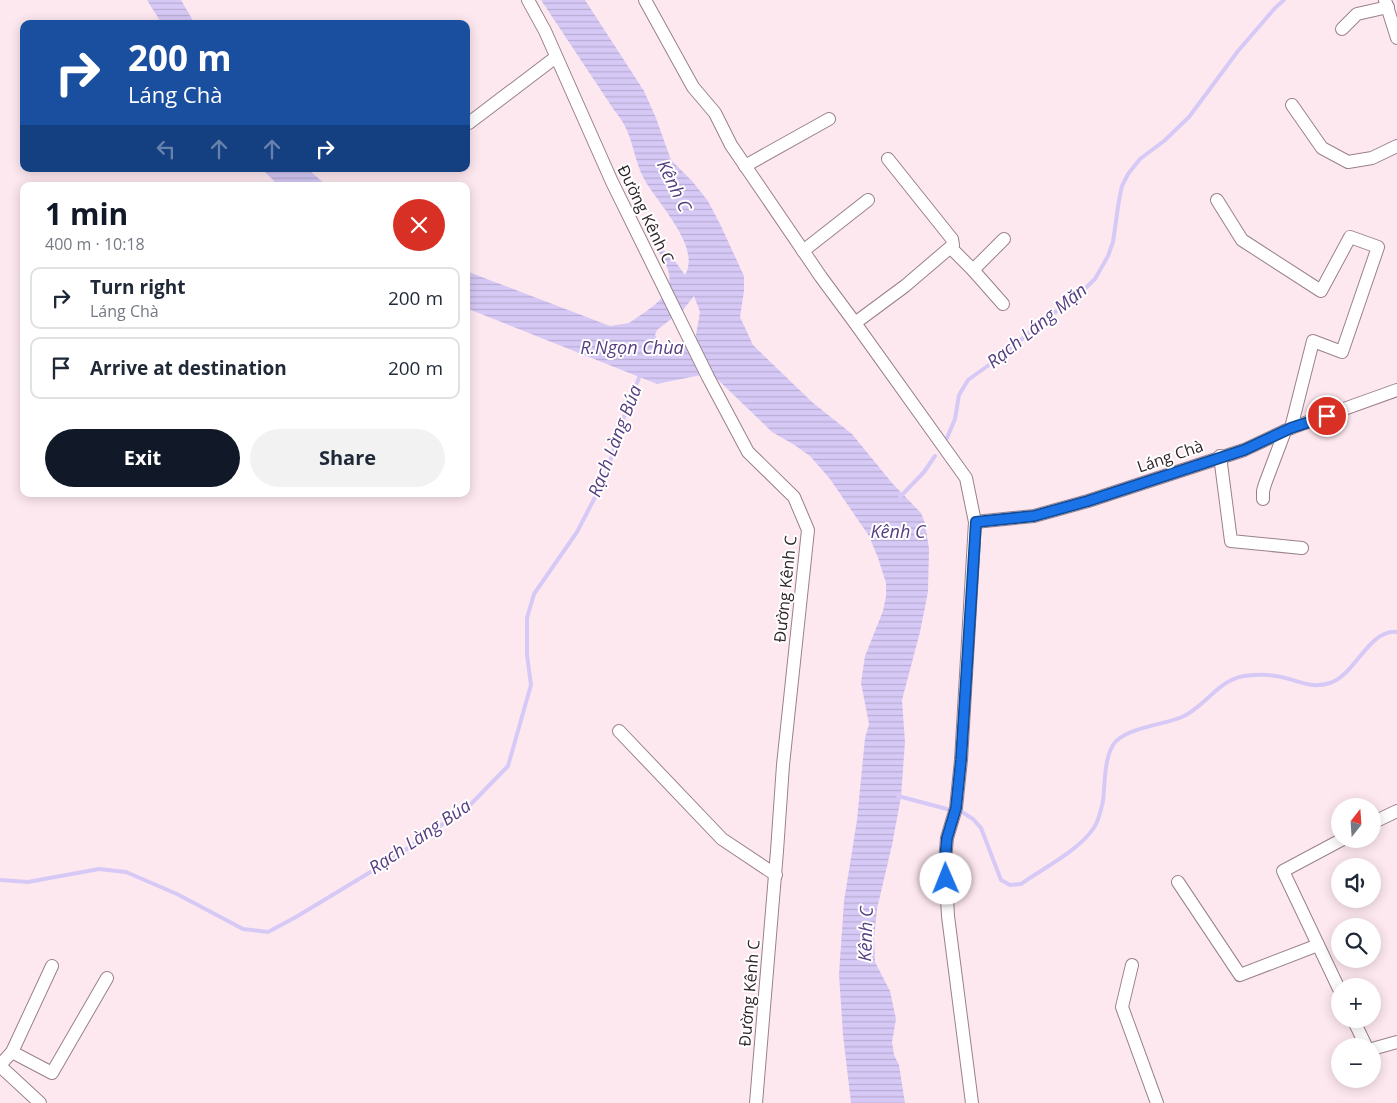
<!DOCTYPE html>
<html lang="en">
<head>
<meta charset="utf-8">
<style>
	:root { --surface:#fff; --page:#f2f2f3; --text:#1f2937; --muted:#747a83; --line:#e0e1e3; --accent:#111827 }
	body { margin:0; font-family:"Open Sans",sans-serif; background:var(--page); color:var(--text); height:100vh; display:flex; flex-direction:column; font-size:19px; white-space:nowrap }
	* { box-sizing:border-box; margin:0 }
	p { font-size:16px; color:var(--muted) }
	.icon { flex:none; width:28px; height:28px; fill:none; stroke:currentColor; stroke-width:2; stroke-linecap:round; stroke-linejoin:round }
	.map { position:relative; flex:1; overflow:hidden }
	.drawer { position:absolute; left:20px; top:182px; width:450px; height:315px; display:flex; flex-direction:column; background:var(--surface); border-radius:10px; box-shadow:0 2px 12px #0003 }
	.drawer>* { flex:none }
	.top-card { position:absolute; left:20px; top:20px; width:450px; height:152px; border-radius:10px; box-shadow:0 2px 12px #0003; background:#1a4fa0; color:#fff; overflow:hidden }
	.needle { width:32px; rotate:17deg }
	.tools { position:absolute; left:1331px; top:798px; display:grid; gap:10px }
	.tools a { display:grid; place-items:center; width:50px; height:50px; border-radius:50%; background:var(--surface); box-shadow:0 2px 12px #0003; font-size:25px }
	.pin { position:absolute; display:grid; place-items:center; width:42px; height:42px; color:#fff; margin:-21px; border:2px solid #fff; border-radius:50%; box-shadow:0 1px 5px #0007 }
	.me { position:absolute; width:55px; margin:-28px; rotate:359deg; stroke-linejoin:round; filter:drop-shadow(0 0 4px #0008) }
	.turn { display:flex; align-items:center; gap:18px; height:105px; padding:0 25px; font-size:22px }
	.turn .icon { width:65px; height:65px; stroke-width:2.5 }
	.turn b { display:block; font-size:35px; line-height:42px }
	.lanes { display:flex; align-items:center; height:48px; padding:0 25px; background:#0003; justify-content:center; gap:25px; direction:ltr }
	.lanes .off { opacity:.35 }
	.round { display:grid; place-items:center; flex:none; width:52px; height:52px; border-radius:26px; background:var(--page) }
	.headline { display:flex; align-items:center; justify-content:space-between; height:85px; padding:0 25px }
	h1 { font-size:30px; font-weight:700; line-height:38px; color:var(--accent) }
	.button { display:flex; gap:10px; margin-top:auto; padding:10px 25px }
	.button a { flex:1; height:58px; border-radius:30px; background:var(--accent); color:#fff; font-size:20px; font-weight:700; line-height:58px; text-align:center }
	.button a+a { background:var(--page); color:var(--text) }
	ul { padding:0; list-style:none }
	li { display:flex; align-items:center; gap:15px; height:62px; margin:0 10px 8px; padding:0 15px; border:2px solid var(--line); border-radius:10px }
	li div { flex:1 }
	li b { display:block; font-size:19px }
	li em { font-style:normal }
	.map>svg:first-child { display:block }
	.water { fill:url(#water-rules); fill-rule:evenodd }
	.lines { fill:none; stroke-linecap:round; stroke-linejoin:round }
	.stream { stroke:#d6c9f6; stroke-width:4 }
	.minor-casing { stroke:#9a818a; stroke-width:14 }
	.minor { stroke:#fff; stroke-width:12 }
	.route-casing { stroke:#114b97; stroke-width:12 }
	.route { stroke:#1a73e8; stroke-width:9 }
	.labels { text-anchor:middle; stroke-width:4; stroke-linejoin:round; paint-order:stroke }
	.street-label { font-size:16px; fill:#2d2327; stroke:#fff }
	.water-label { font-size:18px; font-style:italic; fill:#563d80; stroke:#fff }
</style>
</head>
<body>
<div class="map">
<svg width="1397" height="1103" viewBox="0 0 1397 1103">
	<defs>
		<pattern id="water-rules" width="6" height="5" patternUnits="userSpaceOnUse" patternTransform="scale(1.25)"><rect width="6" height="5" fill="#d6c9f6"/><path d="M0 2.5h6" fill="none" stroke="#b8acd3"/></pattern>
	</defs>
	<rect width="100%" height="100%" fill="#fee8f0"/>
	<g class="water">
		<path d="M 147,0 L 181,0 L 195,24 L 162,24 Z"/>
		<path d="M 541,0 L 585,0 L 644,91 L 656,118 L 671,160 L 692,181 L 708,201 L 721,226 L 744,276 L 744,291 L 740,317 L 753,345 L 812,402 L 852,434 L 892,483 L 921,513 L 925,523 L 929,549 L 928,592 L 920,632 L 902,700 L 905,742 L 901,797 L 892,845 L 877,909 L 874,938 L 875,962 L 890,991 L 896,1019 L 892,1042 L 894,1055 L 899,1065 L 905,1103 L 851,1103 L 843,1035 L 839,974 L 844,901 L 857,820 L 865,738 L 869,724 L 861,683 L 865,656 L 883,611 L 886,596 L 886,583 L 878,558 L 869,536 L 830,479 L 810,456 L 793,444 L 772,432 L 711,373 L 657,384 L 466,308 L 466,271 L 610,326 L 629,323 C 660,302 685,289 658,251 L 660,249 L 669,253 L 685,275 C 702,246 655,201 643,177 C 631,151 634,134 614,110 ZM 694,296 L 700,312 L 694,346 C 678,347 663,351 655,335 L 657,330 L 683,310 Z"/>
		<path d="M 262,169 L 308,169 L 327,186 L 279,186 Z"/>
	</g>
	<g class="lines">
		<g class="stream">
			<path d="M 947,438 L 955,419 L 959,395 L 968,380 L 1007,352 L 1045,319 L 1073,300 L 1095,279 L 1108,256 L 1113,242 L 1119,200 L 1122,186 L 1128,174 L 1140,159 L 1164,141 L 1189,117 L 1238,51 L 1275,8 L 1284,0"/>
			<path d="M 900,497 L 924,472 L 935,456"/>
			<path d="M 898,796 L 947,809"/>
			<path d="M 962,812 L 973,819 L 981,828 L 1001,880 L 1010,885 L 1021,884 C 1042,869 1079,850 1093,829 C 1099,821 1101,810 1103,801 C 1105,784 1104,760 1113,745 C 1123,728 1163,725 1182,717 C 1205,707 1218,680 1244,676 C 1253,675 1266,674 1275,676 C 1295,678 1308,690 1330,683 C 1355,675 1369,629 1397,632"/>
			<path d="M 0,880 L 28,882 L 99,869 L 126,872 L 177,894 L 243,929 L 268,932 L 296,917 L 392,859 L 469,806 L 508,766 L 531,685 L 527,655 L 527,618 L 534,594 L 577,532 L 605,478 L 621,425 L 640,375"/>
		</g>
		<g class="minor-casing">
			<g id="minor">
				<path d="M 528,0 L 545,31 L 612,182 L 708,377 L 748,452 L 794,497 L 808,530 L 783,765 L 777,851 L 756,1103"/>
				<path d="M 645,0 L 693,87 L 715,113 L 731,145 L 821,277 L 855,323 L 966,478 L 975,522 L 961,760 L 956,808 L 947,838 L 945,861 L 948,916 L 972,1103"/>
				<path d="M 1385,0 L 1397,38"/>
				<path d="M 1342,29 L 1357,14 L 1388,7"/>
				<path d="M 1292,105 L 1322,148 L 1348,162 L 1372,158 L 1397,146"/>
				<path d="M 469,123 L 556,57"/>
				<path d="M 745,166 L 829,119"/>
				<path d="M 1217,200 L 1242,240 L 1321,291 L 1350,237 L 1378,247 L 1342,352 L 1313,341 L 1291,428"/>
				<path d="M 951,248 L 973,270 L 1003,304"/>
				<path d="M 803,251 L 868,200"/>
				<path d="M 973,270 L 1004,239"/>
				<path d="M 855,323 L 905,286 L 953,245 L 952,239 L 888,159"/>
				<path d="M 1220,456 L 1231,541 L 1302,548"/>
				<path d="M 1263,499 L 1263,491 L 1265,484 L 1285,431"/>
				<path d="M 975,522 L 1034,516 L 1088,501 L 1244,450 L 1291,428 L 1397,390"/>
				<path d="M 619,731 L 722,839 L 776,875"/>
				<path d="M 1372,823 L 1397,811"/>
				<path d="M 1178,882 L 1240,975 L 1318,945"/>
				<path d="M 1132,965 L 1122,1007 L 1157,1103"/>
				<path d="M 1340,991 L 1283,871 L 1343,839"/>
				<path d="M 1353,1019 L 1366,1046"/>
				<path d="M 1372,1049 L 1397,1042"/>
				<path d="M 12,1052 L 52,1073 L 107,978"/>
				<path d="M 0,1065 L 12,1052 L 52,966"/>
				<path d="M 0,1066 L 40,1103"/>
			</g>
		</g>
		<use href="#minor" class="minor"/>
	</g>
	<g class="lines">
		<g class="route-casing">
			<path id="route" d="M 946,879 L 945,861 L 947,838 L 956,808 L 961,760 L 976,522 L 1034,516 L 1088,501 L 1244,450 L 1291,428 L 1327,416"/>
		</g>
		<use href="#route" class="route"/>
	</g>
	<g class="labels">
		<g class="street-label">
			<text transform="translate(646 214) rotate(64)" y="6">Đường Kênh C</text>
			<text transform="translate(1170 456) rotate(-19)" y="6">Láng Chà</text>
			<text transform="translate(785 589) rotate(-84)" y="6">Đường Kênh C</text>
			<text transform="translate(749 993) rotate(-85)" y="6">Đường Kênh C</text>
		</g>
		<g class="water-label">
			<text transform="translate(674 186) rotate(64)" y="6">Kênh C</text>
			<text transform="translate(1037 326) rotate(-39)" y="6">Rạch Láng Mặn</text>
			<text x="632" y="354">R.Ngọn Chùa</text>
			<text transform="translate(615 441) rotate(-69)" y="6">Rạch Làng Búa</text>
			<text x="898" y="538">Kênh C</text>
			<text transform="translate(420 837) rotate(-34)" y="6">Rạch Làng Búa</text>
			<text transform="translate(866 934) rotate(-88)" y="6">Kênh C</text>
		</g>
	</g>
</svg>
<div class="tools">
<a><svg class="needle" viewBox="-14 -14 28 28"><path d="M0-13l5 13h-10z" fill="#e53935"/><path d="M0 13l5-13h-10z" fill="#747a83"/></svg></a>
<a><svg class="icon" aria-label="sound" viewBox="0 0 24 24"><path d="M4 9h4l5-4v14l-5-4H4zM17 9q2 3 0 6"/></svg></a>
<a><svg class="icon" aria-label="search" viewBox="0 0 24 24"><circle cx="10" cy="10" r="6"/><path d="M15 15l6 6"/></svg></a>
<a>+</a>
<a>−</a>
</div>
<div class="pin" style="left:1327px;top:416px;background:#d93025"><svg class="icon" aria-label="arrive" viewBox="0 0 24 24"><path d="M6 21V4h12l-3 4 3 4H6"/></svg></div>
<svg class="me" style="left:946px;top:879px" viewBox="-20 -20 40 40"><circle r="19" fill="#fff"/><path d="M0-13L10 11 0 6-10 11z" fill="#1a73e8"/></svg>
<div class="top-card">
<div class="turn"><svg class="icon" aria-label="right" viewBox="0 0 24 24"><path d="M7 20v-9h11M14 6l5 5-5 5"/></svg><div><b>200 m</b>Láng Chà</div></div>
<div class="lanes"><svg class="icon off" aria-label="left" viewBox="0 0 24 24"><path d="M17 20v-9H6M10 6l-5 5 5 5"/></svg><svg class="icon off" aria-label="ahead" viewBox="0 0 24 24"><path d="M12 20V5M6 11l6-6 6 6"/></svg><svg class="icon off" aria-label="ahead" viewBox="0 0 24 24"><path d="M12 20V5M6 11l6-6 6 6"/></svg><svg class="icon" aria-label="right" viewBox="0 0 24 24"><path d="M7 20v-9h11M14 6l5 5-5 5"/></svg></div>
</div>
<section class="drawer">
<div class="headline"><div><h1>1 min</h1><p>400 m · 10:18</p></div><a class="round" style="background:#d93025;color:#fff"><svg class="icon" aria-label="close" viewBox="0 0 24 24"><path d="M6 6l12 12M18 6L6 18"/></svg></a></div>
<ul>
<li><svg class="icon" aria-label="right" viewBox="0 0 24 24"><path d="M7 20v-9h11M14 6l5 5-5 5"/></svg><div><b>Turn right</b><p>Láng Chà</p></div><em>200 m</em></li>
<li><svg class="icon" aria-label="arrive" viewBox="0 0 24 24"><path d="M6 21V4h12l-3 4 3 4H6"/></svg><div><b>Arrive at destination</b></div><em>200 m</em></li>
</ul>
<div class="button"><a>Exit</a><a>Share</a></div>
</section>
</div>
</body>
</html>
